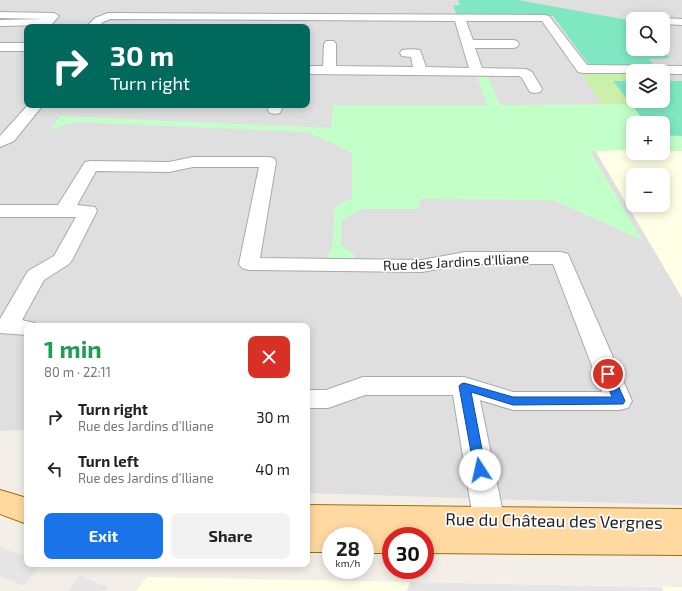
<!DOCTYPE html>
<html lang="en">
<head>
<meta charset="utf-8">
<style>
	:root { --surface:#fff; --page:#f2f2f2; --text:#222; --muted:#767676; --accent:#1a73e8 }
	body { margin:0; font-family:"Exo 2",sans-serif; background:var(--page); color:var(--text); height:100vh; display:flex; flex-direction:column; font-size:15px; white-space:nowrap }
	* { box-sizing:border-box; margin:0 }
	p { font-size:13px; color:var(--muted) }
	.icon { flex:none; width:22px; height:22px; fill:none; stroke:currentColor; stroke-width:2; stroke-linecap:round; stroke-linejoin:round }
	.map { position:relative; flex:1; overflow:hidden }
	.panel { position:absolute; left:24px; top:323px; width:286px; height:244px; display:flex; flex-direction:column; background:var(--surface); border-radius:8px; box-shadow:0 2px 10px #0003 }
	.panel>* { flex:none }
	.banner { position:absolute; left:24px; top:24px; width:286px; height:84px; border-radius:8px; box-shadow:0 2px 10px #0003; background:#00695c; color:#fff; overflow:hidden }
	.controls { position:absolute; left:626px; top:12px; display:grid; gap:8px }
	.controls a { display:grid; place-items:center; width:44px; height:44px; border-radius:8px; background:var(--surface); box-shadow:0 2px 10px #0003; font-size:20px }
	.speed { position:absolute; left:322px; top:527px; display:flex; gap:8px; font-size:20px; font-weight:700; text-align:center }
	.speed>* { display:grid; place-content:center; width:52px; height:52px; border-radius:50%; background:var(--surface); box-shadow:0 2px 10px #0003; line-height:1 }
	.speed small { font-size:10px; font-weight:400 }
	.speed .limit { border:6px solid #d22; background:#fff; color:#111 }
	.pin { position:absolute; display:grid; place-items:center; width:34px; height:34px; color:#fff; margin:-17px; border:2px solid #fff; border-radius:50%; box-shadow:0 1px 4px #0007 }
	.me { position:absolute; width:44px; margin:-22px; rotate:350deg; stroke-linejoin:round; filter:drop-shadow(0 0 3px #0008) }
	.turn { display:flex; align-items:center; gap:14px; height:84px; padding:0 20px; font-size:18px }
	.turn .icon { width:52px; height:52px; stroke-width:2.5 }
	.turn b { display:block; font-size:28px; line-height:34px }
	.round { display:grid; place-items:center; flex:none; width:42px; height:42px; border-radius:8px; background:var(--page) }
	.head { display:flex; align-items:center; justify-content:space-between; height:68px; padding:0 20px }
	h1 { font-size:24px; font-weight:700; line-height:30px; color:#1e9e55 }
	.primary-button { display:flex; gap:8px; margin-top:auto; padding:8px 20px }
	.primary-button a { flex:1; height:46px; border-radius:8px; background:var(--accent); color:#fff; font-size:16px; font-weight:700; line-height:46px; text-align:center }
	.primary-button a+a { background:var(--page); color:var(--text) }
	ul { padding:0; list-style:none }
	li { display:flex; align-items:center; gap:12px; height:52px; padding:0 20px }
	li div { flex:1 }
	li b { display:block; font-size:15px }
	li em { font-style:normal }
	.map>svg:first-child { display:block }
	.residential { fill:#e0dfdf; fill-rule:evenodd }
	.education { fill:#feffe4; fill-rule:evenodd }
	.grass { fill:#cbf0aa }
	.park { fill:#c3ffc9 }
	.pitch { fill:#7fe8c2 }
	.parking { fill:#e6e6e6 }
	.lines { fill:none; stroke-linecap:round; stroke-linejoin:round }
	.minor-casing { stroke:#a9a9a9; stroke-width:2 }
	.major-casing { stroke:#9f6f00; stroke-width:2 }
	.minor { fill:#fff; fill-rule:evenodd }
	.major { fill:#ffd9a0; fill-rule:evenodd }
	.route { fill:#1a73e8; stroke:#114b97 }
	.labels { text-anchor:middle; stroke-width:3.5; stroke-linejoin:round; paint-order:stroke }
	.street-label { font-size:14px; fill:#222; stroke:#fff }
	.near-street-label { font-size:17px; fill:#222; stroke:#fff }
</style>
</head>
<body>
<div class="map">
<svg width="682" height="591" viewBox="0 0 682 591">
	<rect width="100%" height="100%" fill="#f3efe8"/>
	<path class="residential" d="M 0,0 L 682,0 L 682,505 L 307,493 L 307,326 L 27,326 L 27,430 L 0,431 ZM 633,19 L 663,19 L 663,49 L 633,49 ZM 27,27 L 307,27 L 307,105 L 27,105 ZM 633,71 L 663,71 L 663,101 L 633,101 ZM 633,123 L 663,123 L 663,153 L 633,153 ZM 633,175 L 663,175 L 663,205 L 633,205 Z"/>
	<g class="education">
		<path d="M 595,150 L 633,150 L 633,153 L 663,153 L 663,151 L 682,151 L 682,298 ZM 633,175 L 663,175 L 663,205 L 633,205 Z"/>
		<path d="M 147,577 L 682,587 L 682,591 L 136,591 Z"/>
	</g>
	<path class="grass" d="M 579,69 L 629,70 L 633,74 L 633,81 L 614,81 L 631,104 L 602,104 Z"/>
	<g class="park">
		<path d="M 476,74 L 487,74 L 500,105 L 631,104 L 646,123 L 633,123 L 633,150 L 590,151 L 642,240 L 553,200 L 420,199 L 419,209 L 362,209 L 342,220 L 341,246 L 354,254 L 355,258 L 328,259 L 327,254 L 332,251 L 335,207 L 352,198 L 352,153 L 308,132 L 75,122 L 50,130 L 60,116 L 331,128 L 333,105 L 487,105 Z"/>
		<path d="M 663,135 L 682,136 L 682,151 L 663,151 Z"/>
	</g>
	<g class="pitch">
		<path d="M 458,0 L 518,0 L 633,21 L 633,49 L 660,49 L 670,58 L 649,59 L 654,65 L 589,65 L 553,16 L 457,15 L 453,5 L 460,5 Z"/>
		<path d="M 613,81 L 633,81 L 633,101 L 663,101 L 663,81 L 682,81 L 682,136 L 663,135 L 663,123 L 646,123 Z"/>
	</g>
	<g class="parking">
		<path d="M 0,547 L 27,557 L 27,564 L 41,564 L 24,586 L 0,576 Z"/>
		<path d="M 80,576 L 108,587 L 105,591 L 68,591 Z"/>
		<path d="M 410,582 L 662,587 L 663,591 L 407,591 Z"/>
	</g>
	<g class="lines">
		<g class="minor-casing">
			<g id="minor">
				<path d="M 0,12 L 54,13 L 59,16 L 52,24 L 48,25 L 0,26 L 0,20 L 45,19 L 0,18 Z"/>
				<path d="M 108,13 L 545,15 L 549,16 L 587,65 L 682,66 L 682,74 L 663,74 L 663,71 L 633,71 L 633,73 L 583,73 L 578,72 L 542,21 L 466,21 L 473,40 L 513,40 L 517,41 L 519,44 L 517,47 L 513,48 L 475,48 L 482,68 L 526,69 L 532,72 L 542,89 L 540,92 L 535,93 L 530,92 L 522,78 L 519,76 L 307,74 L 307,66 L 323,66 L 324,44 L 326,41 L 334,41 L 336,44 L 336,66 L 413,67 L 411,57 L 402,56 L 400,53 L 402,50 C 408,49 414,49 420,50 L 426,67 L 469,68 L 455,21 L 110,19 L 103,22 L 98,27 L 86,27 L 95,18 Z"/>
				<path d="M 663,18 L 682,19 L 682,25 L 663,24 L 663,19 L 659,19 Z"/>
				<rect x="0" y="43" width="27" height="8"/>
				<path d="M 28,105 L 43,105 L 14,141 L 0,147 L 0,136 Z"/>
				<path d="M 269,105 L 283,105 L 280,113 L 275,114 L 270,113 L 268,110 Z"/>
				<path d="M 193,157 L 268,157 L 274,158 L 276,162 L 260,258 L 422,260 L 465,252 L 561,252 L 568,254 L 632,401 L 628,408 L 619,410 L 513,410 L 480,400 L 508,537 L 503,547 L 492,551 L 481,547 L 476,537 L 453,395 L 365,395 L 328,408 L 307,408 L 307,390 L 326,390 L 363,377 L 464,377 L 513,392 L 602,392 L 553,264 L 465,264 L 422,272 L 249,270 L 242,268 L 239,264 L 259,167 L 193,167 L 169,172 L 96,171 L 77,205 L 95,207 L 97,211 L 72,260 L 69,264 L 44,280 L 22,320 L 35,323 L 37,326 L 27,326 L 27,335 L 0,333 L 0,319 L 25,276 L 28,271 L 54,256 L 76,217 L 0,217 L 0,205 L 58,205 L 85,162 L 91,161 L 169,162 Z"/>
			</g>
		</g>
		<g class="major-casing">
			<g id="major">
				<path d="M 0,490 L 27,498 L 27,524 L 0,514 Z"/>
				<path d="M 307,505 L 682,509 L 682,555 L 425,553 L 425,536 L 411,536 L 412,532 L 403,532 L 405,536 L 391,536 L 391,553 L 365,553 L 365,536 L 351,536 L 353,531 L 344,531 L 346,536 L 331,536 L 331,552 L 307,552 Z"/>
			</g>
		</g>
		<use href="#minor" class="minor"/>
		<use href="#major" class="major"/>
	</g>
	<path class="route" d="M 608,370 L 612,371 L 613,374 L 625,401 L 623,404 L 513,405 L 471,392 L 486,470 L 484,474 L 480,475 L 475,474 L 459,386 L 461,384 L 464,383 L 513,397 L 612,397 L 603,374 L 604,371 Z"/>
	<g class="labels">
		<g class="street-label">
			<text transform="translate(456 262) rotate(-3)" y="5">Rue des Jardins d'Iliane</text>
		</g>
		<g class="near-street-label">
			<text transform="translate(554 521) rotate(1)" y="6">Rue du Château des Vergnes</text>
		</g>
	</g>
</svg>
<div class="controls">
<a><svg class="icon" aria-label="search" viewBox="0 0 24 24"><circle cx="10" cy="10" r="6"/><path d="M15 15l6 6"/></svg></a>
<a><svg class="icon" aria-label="layers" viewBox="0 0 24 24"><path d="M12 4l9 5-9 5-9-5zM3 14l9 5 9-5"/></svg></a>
<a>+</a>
<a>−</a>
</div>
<div class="speed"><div>28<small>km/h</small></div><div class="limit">30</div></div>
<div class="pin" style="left:608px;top:374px;background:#d93025"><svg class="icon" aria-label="arrive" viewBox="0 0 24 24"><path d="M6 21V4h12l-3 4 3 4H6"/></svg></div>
<svg class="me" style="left:480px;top:470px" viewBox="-20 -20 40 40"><circle r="19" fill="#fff"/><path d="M0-13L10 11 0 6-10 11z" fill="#1a73e8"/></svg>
<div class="banner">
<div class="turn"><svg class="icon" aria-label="right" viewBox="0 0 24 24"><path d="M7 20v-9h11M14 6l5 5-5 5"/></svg><div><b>30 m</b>Turn right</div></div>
</div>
<section class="panel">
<div class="head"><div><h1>1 min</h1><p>80 m · 22:11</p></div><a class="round" style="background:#d93025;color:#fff"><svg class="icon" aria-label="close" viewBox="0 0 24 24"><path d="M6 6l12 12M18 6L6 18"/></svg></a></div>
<ul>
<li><svg class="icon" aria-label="right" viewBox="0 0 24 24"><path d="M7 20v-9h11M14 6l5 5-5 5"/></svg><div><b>Turn right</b><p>Rue des Jardins d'Iliane</p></div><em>30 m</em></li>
<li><svg class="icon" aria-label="left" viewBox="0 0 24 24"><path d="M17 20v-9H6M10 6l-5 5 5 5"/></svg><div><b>Turn left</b><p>Rue des Jardins d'Iliane</p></div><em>40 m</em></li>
</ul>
<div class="primary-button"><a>Exit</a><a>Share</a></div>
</section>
</div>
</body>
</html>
